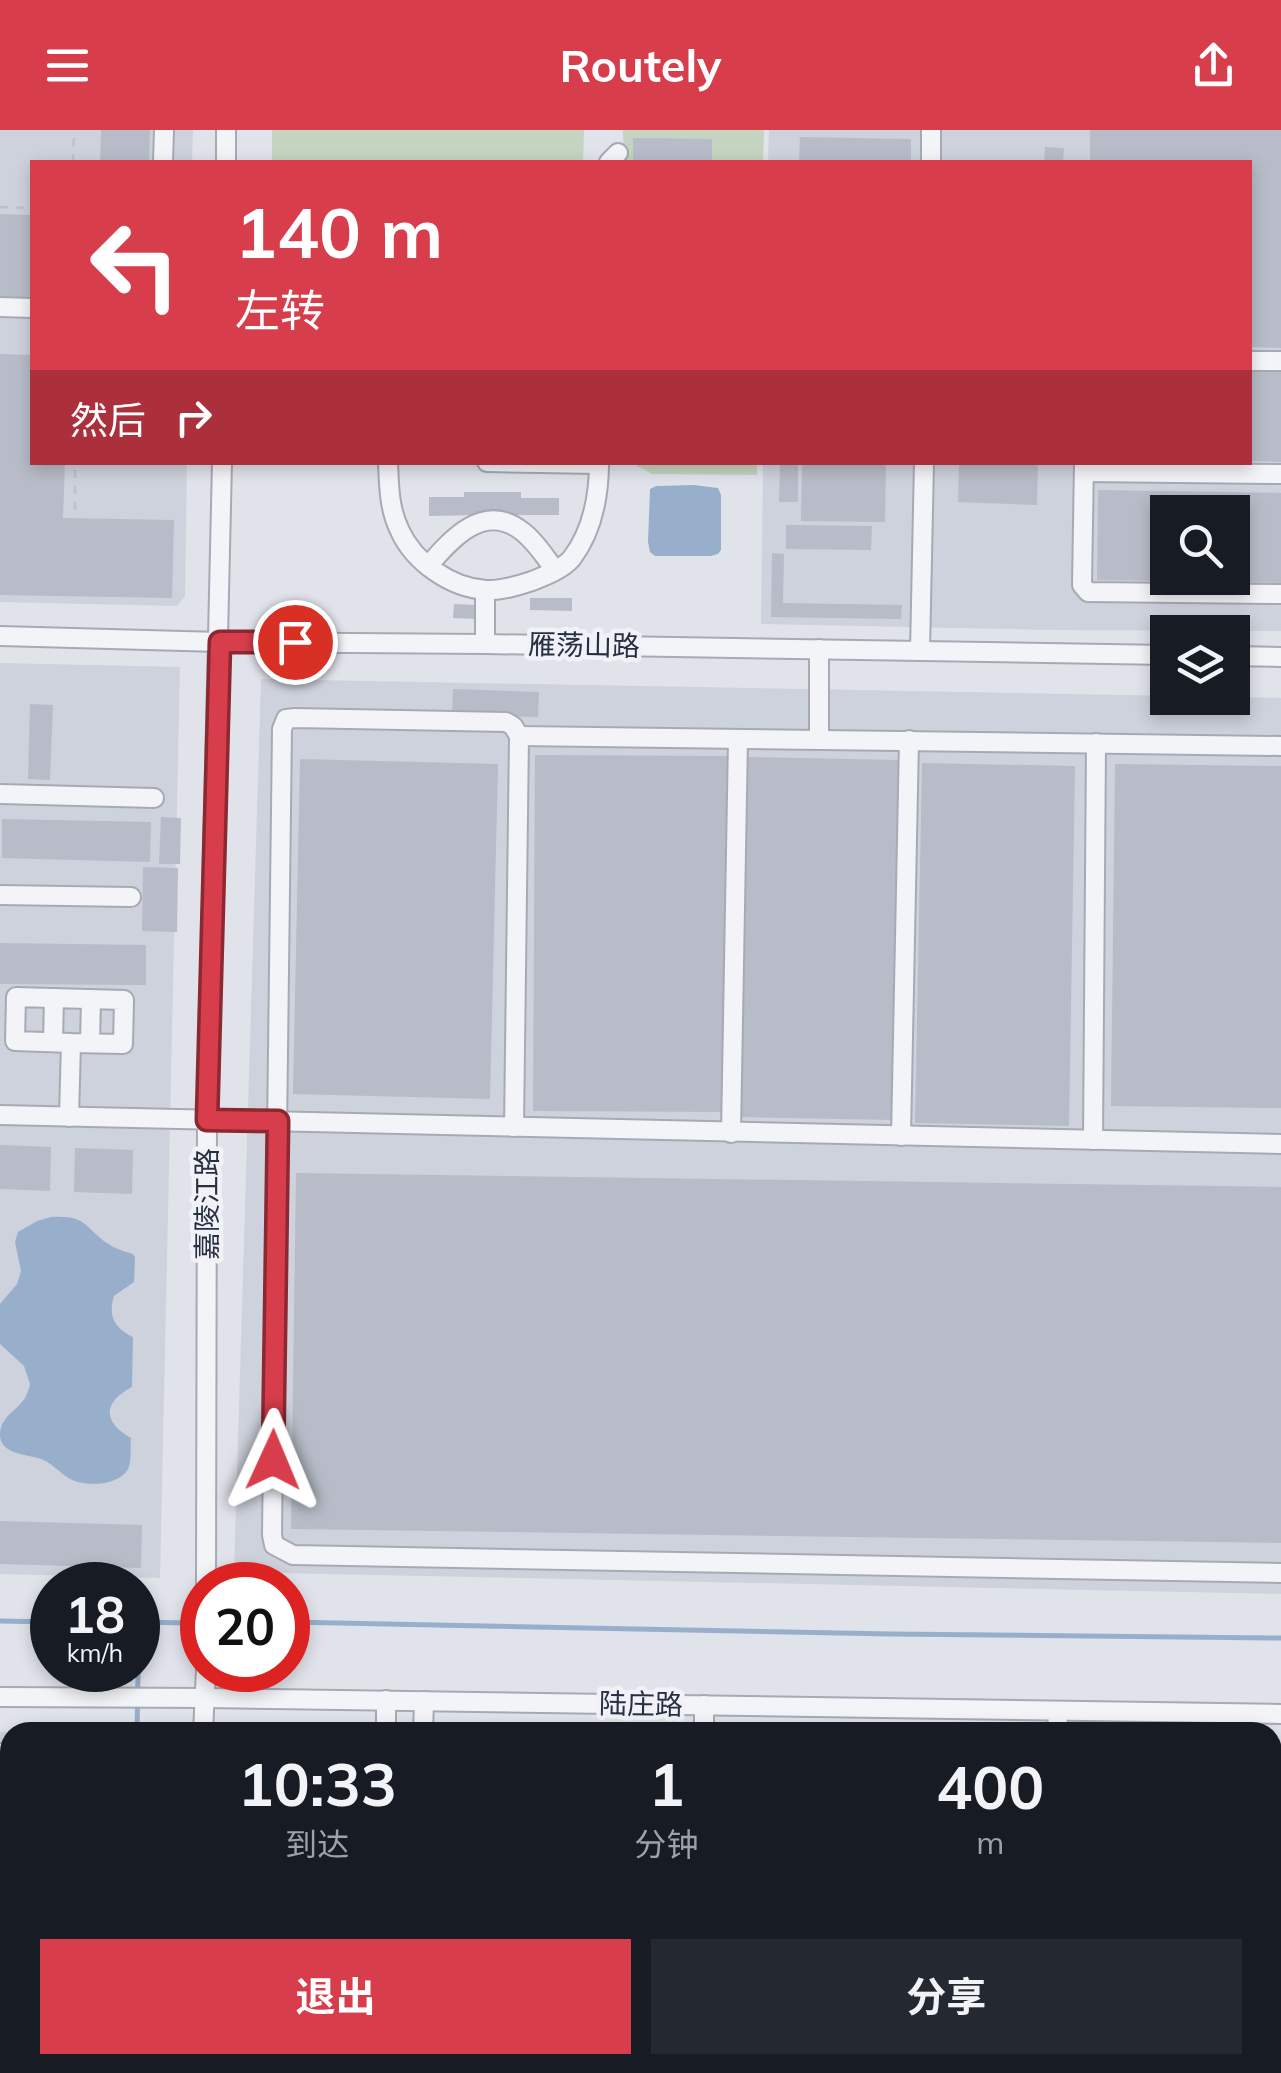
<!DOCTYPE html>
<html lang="zh">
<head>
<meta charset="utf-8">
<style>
	:root { --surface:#171b24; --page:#242831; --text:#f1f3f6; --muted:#9ea1a6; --accent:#d73d4b }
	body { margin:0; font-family:Mulish,"Noto Sans SC",sans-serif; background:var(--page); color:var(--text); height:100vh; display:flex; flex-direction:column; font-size:38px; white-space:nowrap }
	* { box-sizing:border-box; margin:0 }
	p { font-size:32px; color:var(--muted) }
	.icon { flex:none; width:55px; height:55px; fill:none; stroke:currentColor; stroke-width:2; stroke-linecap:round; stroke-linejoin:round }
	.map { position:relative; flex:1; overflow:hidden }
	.sheet { position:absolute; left:0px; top:1592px; width:1282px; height:352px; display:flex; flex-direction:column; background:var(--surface); border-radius:30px 30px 0 0; box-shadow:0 5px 15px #0003 }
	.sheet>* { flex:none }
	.guide { position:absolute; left:30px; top:30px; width:1222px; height:305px; border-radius:0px; box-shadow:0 5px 15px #0003; background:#d73d4b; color:#fff; overflow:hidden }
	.buttons { position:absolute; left:1150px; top:365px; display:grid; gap:20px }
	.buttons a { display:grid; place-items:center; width:100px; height:100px; border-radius:0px; background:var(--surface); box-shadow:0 5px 15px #0003; font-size:50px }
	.speed { position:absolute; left:30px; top:1432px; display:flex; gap:20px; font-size:50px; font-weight:700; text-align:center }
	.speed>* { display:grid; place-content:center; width:130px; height:130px; border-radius:50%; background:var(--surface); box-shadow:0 5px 15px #0003; line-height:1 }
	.speed small { font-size:25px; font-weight:400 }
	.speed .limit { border:15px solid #d22; background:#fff; color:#111 }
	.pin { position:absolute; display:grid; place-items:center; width:85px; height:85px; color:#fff; margin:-42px; border:5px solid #fff; border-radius:50%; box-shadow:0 2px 10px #0007 }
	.me { position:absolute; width:110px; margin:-55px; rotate:1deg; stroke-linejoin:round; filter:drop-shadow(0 0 8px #0008) }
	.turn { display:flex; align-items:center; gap:35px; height:210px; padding:0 40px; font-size:45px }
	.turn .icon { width:130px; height:130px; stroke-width:2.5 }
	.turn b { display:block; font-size:70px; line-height:85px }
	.then { display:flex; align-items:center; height:95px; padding:0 40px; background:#0003; gap:20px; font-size:38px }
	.eta { display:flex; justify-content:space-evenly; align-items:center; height:170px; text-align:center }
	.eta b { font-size:60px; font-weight:700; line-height:70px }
	.action { display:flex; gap:20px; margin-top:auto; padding:20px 40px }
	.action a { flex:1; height:115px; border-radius:0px; background:var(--accent); color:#fff; font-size:40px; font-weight:700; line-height:115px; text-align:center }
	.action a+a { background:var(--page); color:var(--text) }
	header { display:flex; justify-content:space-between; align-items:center; height:130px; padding:0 40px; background:var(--accent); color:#fff; font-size:45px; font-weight:700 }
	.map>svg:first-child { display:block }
	.built { fill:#ced2dc; fill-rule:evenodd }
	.green { fill:#c4d4c0 }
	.water { fill:#98afcc }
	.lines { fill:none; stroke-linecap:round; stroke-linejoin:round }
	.stream { stroke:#98afcc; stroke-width:5 }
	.building { fill:#b7bcc8; fill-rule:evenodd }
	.minor-casing { stroke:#a5aab5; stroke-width:22 }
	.path { stroke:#bec1c9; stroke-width:2.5; stroke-dasharray:8 8; stroke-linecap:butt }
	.minor { stroke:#f3f4f8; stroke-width:18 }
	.route-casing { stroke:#8c2831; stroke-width:25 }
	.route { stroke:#d73d4b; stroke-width:18 }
	.labels { text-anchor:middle; stroke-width:9; stroke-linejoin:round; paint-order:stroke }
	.street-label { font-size:28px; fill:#273043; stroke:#f0f2f7 }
</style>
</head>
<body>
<header><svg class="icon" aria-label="menu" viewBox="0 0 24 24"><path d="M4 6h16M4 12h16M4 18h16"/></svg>Routely<svg class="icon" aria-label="share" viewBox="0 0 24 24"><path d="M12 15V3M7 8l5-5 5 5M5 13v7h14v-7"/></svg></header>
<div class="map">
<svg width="1281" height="1943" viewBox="0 0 1281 1943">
	<rect width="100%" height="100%" fill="#e0e3ea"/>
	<g class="built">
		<path d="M 0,0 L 193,0 L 192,32 L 32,32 L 32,332 L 187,333 L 185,466 L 177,476 L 0,472 Z"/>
		<path d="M 769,0 L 1281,0 L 1281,501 L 1056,500 L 761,494 L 763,333 L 1250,332 L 1250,32 L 768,32 ZM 1168,382 L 1232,382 L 1232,448 L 1168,448 Z"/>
		<path d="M 0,533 L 180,537 L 160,1448 L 0,1444 Z"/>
		<path d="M 261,549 L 1281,568 L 1281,1464 L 234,1442 Z"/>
		<path d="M 0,1602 L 27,1602 L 10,1602 L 10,1935 L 120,1935 L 120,1943 L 0,1943 Z"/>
	</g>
	<g class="green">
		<path d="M 272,0 L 584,0 L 583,32 L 272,32 Z"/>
		<path d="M 623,0 L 764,0 L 763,32 L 624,32 Z"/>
		<path d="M 635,333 L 757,333 L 757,345 L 652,344 L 636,335 Z"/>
	</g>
	<g class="water">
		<path d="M 694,355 L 718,358 L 721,365 L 721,420 L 718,424 L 711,426 L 655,426 L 650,422 L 648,412 L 650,359 L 656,356 Z"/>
		<path d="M 51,1087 C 90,1085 84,1099 110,1115 C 116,1119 126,1122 133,1124 L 135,1127 L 134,1152 L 114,1166 C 108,1186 114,1198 133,1207 L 132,1257 C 103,1272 102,1292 131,1308 C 130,1317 132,1331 128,1339 C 119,1356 85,1357 70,1349 C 58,1342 52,1332 38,1328 C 24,1324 2,1324 0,1306 C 0,1286 16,1282 25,1268 C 26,1267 30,1256 30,1254 L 24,1236 L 0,1214 L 0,1174 L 17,1154 L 21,1141 L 15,1112 L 18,1102 L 37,1091 Z"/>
	</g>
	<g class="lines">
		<g class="stream">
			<path d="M 0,1491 L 52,1492"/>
			<path d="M 140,1492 L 187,1493"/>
			<path d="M 288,1492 L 891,1504 L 1281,1508"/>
			<path d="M 137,1602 L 139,1492"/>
			<path d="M 129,1943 L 129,1935"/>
		</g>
	</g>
	<g class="building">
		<path d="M 101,0 L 150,0 L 149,32 L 100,32 Z"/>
		<path d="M 1090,0 L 1281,0 L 1281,218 L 1250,217 L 1250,32 L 1090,32 Z"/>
		<path d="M 800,7 L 911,9 L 911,32 L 799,32 Z"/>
		<path d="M 633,8 L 712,9 L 712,32 L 633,32 Z"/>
		<path d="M 1045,17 L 1064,18 L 1063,32 L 1044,32 Z"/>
		<path d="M 0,84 L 32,85 L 32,171 L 0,170 Z"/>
		<path d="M 0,224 L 32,225 L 32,332 L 65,332 L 63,388 L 174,390 L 172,468 L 0,465 Z"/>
		<path d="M 1250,241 L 1281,242 L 1281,332 L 1250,331 Z"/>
		<path d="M 780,332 L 798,332 L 798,372 L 779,372 Z"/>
		<path d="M 802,332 L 886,332 L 885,392 L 801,391 Z"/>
		<path d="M 959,332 L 1038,332 L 1037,375 L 958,372 Z"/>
		<path d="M 1098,360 L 1281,363 L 1281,453 L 1097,450 ZM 1168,382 L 1232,382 L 1232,448 L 1168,448 Z"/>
		<path d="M 464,362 L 521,362 L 521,368 L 559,368 L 559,385 L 503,385 L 503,400 L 482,400 L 482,385 L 429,386 L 429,367 L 464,367 Z"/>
		<path d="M 786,395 L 872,396 L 871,420 L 786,419 Z"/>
		<path d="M 772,423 L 784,424 L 783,473 L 902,475 L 901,489 L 771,487 Z"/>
		<path d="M 530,468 L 572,468 L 572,481 L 530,480 Z"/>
		<path d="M 454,474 L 477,475 L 477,489 L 453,488 Z"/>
		<path d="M 453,559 L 539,562 L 538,587 L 452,585 Z"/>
		<path d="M 30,574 L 53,575 L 50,650 L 28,649 Z"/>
		<path d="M 535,625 L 727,626 L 725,982 L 533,981 Z"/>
		<path d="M 745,627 L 899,630 L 892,990 L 739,987 Z"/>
		<path d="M 300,629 L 498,634 L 490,969 L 293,964 Z"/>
		<path d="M 922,633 L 1075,636 L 1069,996 L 915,993 Z"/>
		<path d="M 1115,634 L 1281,636 L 1281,978 L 1111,976 Z"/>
		<path d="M 161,687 L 181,688 L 180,734 L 159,734 Z"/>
		<path d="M 2,689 L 151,692 L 150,732 L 2,728 Z"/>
		<path d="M 143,737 L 178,738 L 177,802 L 142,801 Z"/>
		<path d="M 0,813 L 146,815 L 146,855 L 0,854 Z"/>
		<path d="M 0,1015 L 51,1017 L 50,1061 L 0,1059 Z"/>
		<path d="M 75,1018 L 133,1020 L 132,1064 L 74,1062 Z"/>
		<path d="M 296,1043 L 1281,1057 L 1281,1413 L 291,1399 Z"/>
		<path d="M 0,1391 L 142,1395 L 141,1438 L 0,1434 Z"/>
		<rect x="0" y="1635" width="10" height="33"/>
		<rect x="0" y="1688" width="10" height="104"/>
		<path d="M 0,1816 L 10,1816 L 10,1935 L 53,1935 L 53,1943 L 0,1943 Z"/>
		<path d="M 1272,1828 L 1281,1829 L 1281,1943 L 1058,1943 L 1059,1935 L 1272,1935 Z"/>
		<rect x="278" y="1935" width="741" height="8"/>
	</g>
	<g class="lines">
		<g class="minor-casing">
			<g id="minor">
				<path d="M 163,32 L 164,0"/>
				<path d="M 226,32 L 226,0"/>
				<path d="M 609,32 L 618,23"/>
				<path d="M 931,32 L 931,0"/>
				<path d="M 0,177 L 32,178"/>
				<path d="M 1250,231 L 1281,231"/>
				<path d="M 388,332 C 389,356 389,379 400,401 C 414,432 451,458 486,460 C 501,461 517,456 532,451 C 545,446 563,439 572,428 C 593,400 599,367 599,332"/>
				<path d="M 487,332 L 599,334"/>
				<path d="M 1084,332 L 1082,455 L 1088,462 L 1281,464"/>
				<path d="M 1084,342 L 1281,344"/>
				<path d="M 428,436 C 452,408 485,371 523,402 C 536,412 545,427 555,440"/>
				<path d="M 0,506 L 220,512 L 485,514 L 1168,525"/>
				<path d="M 485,514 L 485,460"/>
				<path d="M 819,519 L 819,610"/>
				<path d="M 920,521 L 924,332"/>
				<path d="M 1232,526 L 1281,527"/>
				<path d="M 519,606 L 1281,616"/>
				<path d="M 0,664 L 154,668"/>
				<path d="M 0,765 L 131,767"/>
				<path d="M 53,912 L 54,868"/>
				<path d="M 90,913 L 91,869"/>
				<path d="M 0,985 L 1281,1014"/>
				<path d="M 69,987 L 71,913 L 123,914 L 124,870 L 16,867 L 15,911 L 71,913"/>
				<path d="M 514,997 L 519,606 L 513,596 L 506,592 L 295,588 L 286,589 L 282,599 L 272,1405 L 274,1415 L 293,1425 L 1281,1443"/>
				<path d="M 731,1003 L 738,609"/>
				<path d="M 901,1006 L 909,610"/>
				<path d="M 1093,1010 L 1096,613"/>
				<path d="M 206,1455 L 207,990 L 222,332"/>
				<path d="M 0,1567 L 206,1568 L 1281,1584"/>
				<path d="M 386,1570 L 386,1602"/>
				<path d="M 203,1602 L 206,1540"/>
				<path d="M 423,1602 L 424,1571"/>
				<path d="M 704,1602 L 704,1575"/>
				<path d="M 1057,1602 L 1058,1581"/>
				<path d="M 0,1623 L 10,1623"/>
				<path d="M 179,1935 L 180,1943"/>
				<path d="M 261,1943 L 261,1935"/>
				<path d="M 1041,1943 L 1041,1935"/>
			</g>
		</g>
		<g class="path">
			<path d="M 73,32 L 74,0"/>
			<path d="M 0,77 L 32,78"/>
			<path d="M 75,380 L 75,332"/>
		</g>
		<use href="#minor" class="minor"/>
	</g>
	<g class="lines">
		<g class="route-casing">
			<path id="route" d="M 273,1330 L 278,991 L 207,990 L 220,512 L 295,512"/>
		</g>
		<use href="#route" class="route"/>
	</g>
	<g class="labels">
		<g class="street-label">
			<text transform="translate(584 515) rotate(1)" y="10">雁荡山路</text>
			<text transform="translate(207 1074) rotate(-90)" y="10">嘉陵江路</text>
			<text transform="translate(641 1574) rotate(1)" y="10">陆庄路</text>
		</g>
	</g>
</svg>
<div class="buttons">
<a><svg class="icon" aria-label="search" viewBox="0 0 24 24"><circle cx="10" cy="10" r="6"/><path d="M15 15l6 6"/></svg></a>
<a><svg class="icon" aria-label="layers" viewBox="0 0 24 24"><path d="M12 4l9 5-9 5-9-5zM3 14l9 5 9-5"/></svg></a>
</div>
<div class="speed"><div>18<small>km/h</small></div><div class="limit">20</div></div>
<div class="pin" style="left:295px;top:512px;background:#d93025"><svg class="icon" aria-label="arrive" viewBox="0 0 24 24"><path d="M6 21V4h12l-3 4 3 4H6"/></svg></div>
<svg class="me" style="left:273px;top:1330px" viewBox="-20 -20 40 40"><path d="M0-17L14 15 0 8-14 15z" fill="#d73d4b" stroke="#fff" stroke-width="4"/></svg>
<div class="guide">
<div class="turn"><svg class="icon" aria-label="left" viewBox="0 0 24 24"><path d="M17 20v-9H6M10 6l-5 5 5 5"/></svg><div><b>140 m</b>左转</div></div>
<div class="then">然后<svg class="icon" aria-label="right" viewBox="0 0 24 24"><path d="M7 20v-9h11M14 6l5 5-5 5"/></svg></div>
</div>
<section class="sheet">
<div class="eta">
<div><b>10:33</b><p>到达</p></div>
<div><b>1</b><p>分钟</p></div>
<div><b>400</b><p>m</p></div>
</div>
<div class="action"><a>退出</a><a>分享</a></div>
</section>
</div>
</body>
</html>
